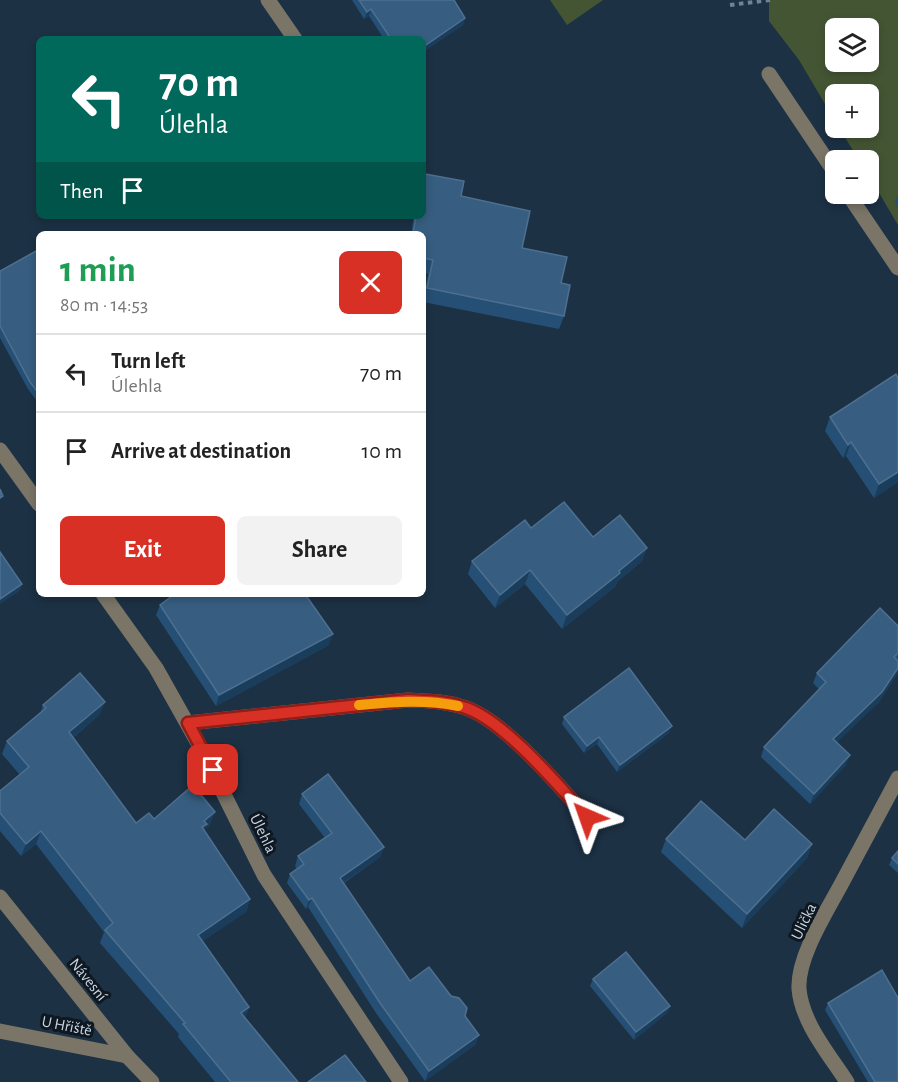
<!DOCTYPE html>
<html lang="en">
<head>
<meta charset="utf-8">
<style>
	:root { --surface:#fff; --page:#f2f2f2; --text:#222; --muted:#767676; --line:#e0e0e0; --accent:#d93025 }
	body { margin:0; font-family:"Alegreya Sans",sans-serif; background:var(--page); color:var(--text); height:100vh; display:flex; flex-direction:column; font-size:22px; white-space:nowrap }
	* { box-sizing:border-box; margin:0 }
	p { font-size:20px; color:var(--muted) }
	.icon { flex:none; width:33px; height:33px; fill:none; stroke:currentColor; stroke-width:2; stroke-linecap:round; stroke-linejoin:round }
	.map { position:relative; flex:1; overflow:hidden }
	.panel { position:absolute; left:36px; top:231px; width:390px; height:366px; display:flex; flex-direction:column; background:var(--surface); border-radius:9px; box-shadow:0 3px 9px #0003 }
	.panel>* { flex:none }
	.banner { position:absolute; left:36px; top:36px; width:390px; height:183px; border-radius:9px; box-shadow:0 3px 9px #0003; background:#00695c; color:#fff; overflow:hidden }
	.controls { position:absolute; left:825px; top:18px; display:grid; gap:12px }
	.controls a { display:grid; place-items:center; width:54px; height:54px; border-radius:9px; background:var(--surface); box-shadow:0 3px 9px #0003; font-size:30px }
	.pin { position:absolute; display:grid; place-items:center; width:51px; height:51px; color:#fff; margin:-26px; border-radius:12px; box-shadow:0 3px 9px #0006 }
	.me { position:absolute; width:66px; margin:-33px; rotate:317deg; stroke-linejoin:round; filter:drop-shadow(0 0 4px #0008) }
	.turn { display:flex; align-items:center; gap:21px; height:126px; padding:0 24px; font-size:27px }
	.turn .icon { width:78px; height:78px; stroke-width:2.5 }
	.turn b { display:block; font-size:42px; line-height:51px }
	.then { display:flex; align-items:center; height:57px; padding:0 24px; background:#0003; gap:12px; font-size:22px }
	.round { display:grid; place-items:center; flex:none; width:63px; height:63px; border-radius:9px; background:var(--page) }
	.overview { display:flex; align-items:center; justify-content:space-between; height:102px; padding:0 24px }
	h1 { font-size:36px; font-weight:700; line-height:45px; color:#1e9e55 }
	.cta { display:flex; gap:12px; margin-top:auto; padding:12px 24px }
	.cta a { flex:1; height:69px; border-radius:9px; background:var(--accent); color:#fff; font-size:24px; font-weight:700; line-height:69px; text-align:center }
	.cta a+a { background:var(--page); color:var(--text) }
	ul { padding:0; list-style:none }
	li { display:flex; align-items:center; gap:18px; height:78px; padding:0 24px; border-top:2px solid var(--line) }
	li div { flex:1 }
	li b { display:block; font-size:22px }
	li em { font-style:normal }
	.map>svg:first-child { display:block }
	.green { fill:#445534; fill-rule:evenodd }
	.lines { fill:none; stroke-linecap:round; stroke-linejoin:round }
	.path { stroke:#728393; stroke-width:4; stroke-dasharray:4.5 4.5; stroke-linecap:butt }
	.minor { stroke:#7b7568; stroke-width:15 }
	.wall { fill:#254f74 }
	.shaded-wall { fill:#1a3d5c }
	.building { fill:#375e80; stroke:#4e7090; stroke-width:1.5 }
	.route-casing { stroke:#8d1f18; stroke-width:15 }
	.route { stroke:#d93025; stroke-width:10 }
	.slow { stroke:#f59e0b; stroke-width:10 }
	.labels { text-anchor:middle; stroke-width:6; stroke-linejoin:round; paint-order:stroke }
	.street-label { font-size:16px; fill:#c9d6e3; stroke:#0f1821 }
</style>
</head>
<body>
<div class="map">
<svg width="898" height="1082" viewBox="0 0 898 1082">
	<rect width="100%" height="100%" fill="#1c3144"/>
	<g class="green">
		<path d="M 550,0 L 603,0 L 567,25 Z"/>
		<path d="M 769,0 L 898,0 L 898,225 L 869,176 L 868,160 L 859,160 L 839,128 L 868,128 L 868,94 L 836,94 L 835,121 L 799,60 L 769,21 ZM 836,28 L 868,28 L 868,62 L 836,62 Z"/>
	</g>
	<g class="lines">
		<path class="path" d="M 730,5 L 770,0"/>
		<g class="minor">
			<path d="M 268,0 L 295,39"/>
			<path d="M 769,74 L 836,174"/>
			<path d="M 848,194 L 898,268"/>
			<path d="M 0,450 L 39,504"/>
			<path d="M 103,594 L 156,668 L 202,750 L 264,875 L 401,1082"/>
			<path d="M 188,723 L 408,700 C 427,701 445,701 463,707 C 502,718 559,786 587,817"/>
			<path d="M 0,897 L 127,1056 L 152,1082"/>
			<path d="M 0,1031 L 127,1056"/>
			<path d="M 847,1082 C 829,1054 802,1023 799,989 C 797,956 829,908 844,879 C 862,845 880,811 898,778"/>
		</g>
	</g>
	<g class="wall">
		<path d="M 352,0 L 454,0 L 465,18 L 463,25 L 423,52 L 423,39 L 384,39 L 369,16 L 364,19 Z"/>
		<path d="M 425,174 L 461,196 L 522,248 L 561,283 L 564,316 L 559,329 L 423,302 L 428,274 L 423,272 L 423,234 L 411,234 L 414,216 L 423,216 L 423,179 Z"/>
		<path d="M 898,193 L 898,208 L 895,203 Z"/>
		<path d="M 39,251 L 39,404 L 28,389 L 0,338 L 0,271 Z"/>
		<path d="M 898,378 L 898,482 L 874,498 L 846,456 L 843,458 L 825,431 L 830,417 Z"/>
		<path d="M 593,537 L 647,548 L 642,561 L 617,582 L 615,587 L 562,629 L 525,584 L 495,608 L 468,574 L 472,561 Z"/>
		<path d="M 160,605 L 329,645 L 216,706 L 156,615 Z"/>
		<path d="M 898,626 L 898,659 L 897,660 L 898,661 L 898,671 L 897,674 L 879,702 L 837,742 L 846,765 L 810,804 L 761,757 L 764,747 L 819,689 L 813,683 L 817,673 Z"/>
		<path d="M 43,705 L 100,714 L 73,738 L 136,823 L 154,819 L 210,825 L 204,830 L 250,899 L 246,912 L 202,941 L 249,1007 L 245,1018 L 298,1082 L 215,1082 L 178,1037 L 179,1034 L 100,943 L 104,932 L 36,844 L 21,856 L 0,831 L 0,791 L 20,775 L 2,754 L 7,741 L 40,714 Z"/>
		<path d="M 564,717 L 669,733 L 617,772 L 597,744 L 584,753 L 562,724 Z"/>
		<path d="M 302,794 L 384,847 L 380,857 L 344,883 L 410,981 L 465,1016 L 479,1035 L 475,1045 L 425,1081 L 376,1013 L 308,907 L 306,909 L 287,883 L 290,874 L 297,869 L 295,866 L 298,856 L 325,838 L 299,804 Z"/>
		<path d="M 666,839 L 745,840 L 812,844 L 807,858 L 742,928 L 661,852 Z"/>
		<path d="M 898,851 L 898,873 L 889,865 L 892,858 Z"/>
		<path d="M 593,979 L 670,1006 L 667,1013 L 634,1040 L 590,986 Z"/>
		<path d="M 828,1003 L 898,1082 L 868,1082 L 825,1010 Z"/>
	</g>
	<g class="shaded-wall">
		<path d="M 371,9 L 369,16 L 364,19 L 367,12 Z"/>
		<path d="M 465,18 L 463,25 L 423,52 L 423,47 Z"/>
		<path d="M 851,442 L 846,456 L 843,458 L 848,445 Z"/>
		<path d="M 898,472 L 898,482 L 874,498 L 879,484 Z"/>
		<path d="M 647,548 L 642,561 L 617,582 L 615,587 L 562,629 L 567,615 L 619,571 Z"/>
		<path d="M 530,570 L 525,584 L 495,608 L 500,595 Z"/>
		<path d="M 22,584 L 20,591 L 0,604 L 0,599 Z"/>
		<path d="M 333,634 L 329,645 L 216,706 L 219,695 Z"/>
		<path d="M 898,668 L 897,674 L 879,702 L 830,749 L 833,739 Z"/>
		<path d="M 105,702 L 100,714 L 64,745 L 69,732 Z"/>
		<path d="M 672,726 L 669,733 L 617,772 L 620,765 Z"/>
		<path d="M 599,737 L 597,744 L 584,753 L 587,746 Z"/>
		<path d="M 850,755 L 846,765 L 810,804 L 814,794 Z"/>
		<path d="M 215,812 L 210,825 L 204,830 L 198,840 L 204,821 Z"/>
		<path d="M 41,831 L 36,844 L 21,856 L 26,844 Z"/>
		<path d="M 812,844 L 807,858 L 742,928 L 747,914 Z"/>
		<path d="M 384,847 L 380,857 L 337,887 L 340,878 Z"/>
		<path d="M 312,898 L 308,907 L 306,909 L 309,900 Z"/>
		<path d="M 250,899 L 246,912 L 193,948 L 198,935 Z"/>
		<path d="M 670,1006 L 667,1013 L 634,1040 L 636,1032 Z"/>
		<path d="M 249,1007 L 244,1020 L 241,1013 Z"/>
		<path d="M 479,1035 L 475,1045 L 425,1081 L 429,1071 Z"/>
	</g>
	<g class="building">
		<path d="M 359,0 L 454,0 L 465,18 L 423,47 L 423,39 L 391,39 L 371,9 L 367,12 Z"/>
		<path d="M 425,174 L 464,181 L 461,196 L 530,211 L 522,248 L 567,257 L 561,283 L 570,285 L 564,316 L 427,288 L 433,260 L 423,258 L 423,234 L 413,234 L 416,216 L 423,216 L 423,184 Z"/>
		<path d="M 38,250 L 39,251 L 39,394 L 30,382 L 0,326 L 0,271 Z"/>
		<path d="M 896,374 L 898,378 L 898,472 L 879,484 L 851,442 L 848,445 L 830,417 Z"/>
		<path d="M 0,489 L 3,496 L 0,498 Z"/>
		<path d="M 564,502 L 593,537 L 620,515 L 647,548 L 619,571 L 620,573 L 567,615 L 530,570 L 500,595 L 472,561 L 525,520 L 531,528 Z"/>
		<path d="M 0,552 L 22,584 L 0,599 Z"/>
		<path d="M 175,594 L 305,594 L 333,634 L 219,695 L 160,605 Z"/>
		<path d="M 880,608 L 898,626 L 898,653 L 894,657 L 898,661 L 898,668 L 882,692 L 833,739 L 850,755 L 814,794 L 764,747 L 826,682 L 817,673 Z"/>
		<path d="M 629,668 L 672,726 L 620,765 L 599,737 L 587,746 L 564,717 Z"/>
		<path d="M 80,673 L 105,702 L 69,732 L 136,823 L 149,813 L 154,819 L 193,785 L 215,812 L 204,821 L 207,824 L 202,827 L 250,899 L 198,935 L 249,1007 L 241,1013 L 298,1082 L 231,1082 L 183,1024 L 185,1023 L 105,930 L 113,923 L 41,831 L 26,844 L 0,813 L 0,791 L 29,767 L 7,741 L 46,708 L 43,705 Z"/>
		<path d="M 328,774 L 384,847 L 340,878 L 410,981 L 429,967 L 451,996 L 459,998 L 467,1008 L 465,1016 L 479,1035 L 429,1071 L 380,1003 L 312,898 L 309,900 L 290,874 L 304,864 L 298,856 L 332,833 L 302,794 Z"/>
		<path d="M 701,801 L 745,840 L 774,809 L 812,844 L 747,914 L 666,839 Z"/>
		<path d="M 898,851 L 898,864 L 892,858 Z"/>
		<path d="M 626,952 L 670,1006 L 636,1032 L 593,979 Z"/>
		<path d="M 882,970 L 898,998 L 898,1082 L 875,1082 L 828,1003 Z"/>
		<path d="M 345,1055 L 366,1082 L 308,1082 Z"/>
	</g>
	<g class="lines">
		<g class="route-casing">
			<path id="route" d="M 213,770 L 188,723 L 408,700 C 427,701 445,701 463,707 C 502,718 559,786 587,817"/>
		</g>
		<use href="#route" class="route"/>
		<path class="slow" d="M 359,705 C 393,702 424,699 458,706"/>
	</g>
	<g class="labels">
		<g class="street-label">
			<text transform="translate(264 833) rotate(64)" y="6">Úlehla</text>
			<text transform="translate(803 921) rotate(-64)" y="6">Ulička</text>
			<text transform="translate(89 979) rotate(51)" y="6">Návesní</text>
			<text transform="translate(67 1025) rotate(11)" y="6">U Hřiště</text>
		</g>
	</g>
</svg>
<div class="controls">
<a><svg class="icon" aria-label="layers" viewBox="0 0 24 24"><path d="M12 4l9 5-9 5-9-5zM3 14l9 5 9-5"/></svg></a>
<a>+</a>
<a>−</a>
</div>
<div class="pin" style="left:213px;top:770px;background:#d93025"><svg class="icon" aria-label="arrive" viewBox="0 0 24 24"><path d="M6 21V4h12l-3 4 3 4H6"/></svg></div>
<svg class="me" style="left:587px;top:817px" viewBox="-20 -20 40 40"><path d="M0-17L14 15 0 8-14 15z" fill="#d93025" stroke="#fff" stroke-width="4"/></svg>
<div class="banner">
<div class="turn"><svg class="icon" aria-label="left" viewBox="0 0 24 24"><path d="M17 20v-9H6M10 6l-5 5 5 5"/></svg><div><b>70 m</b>Úlehla</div></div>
<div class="then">Then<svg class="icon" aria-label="arrive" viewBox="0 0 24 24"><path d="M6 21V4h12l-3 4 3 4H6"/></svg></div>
</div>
<section class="panel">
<div class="overview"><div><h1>1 min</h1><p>80 m · 14:53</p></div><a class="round" style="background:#d93025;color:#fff"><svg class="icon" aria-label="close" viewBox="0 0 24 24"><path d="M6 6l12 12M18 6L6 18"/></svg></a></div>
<ul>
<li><svg class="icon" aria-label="left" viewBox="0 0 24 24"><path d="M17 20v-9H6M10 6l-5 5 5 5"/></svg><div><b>Turn left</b><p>Úlehla</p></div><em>70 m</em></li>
<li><svg class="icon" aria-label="arrive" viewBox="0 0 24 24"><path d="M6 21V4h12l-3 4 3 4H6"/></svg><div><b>Arrive at destination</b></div><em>10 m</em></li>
</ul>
<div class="cta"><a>Exit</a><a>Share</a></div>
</section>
</div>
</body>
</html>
